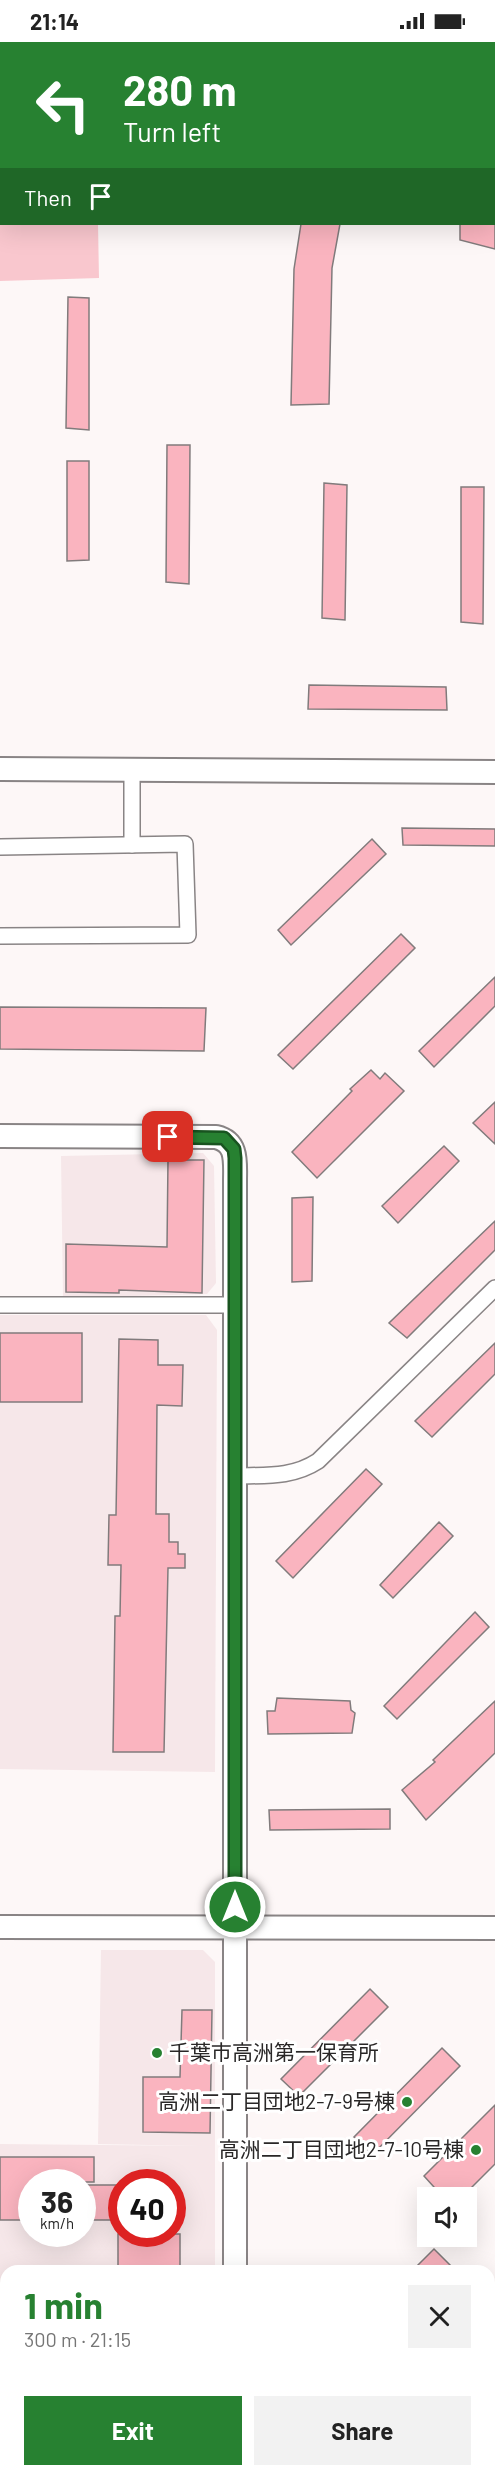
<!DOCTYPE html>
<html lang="en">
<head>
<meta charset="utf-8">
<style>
	:root { --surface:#fff; --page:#f2f2f2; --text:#222; --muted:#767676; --accent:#278131 }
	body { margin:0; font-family:Barlow,"Noto Sans JP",sans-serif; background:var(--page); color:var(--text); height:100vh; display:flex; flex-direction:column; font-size:22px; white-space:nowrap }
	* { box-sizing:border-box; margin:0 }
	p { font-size:20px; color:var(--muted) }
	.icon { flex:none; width:33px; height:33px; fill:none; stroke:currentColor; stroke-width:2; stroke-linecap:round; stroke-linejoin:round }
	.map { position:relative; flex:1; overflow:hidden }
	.drawer { position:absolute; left:0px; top:2223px; width:495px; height:212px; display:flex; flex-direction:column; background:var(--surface); border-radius:18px 18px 0 0; box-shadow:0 6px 24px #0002 }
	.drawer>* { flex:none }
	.banner { position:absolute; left:0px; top:0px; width:495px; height:183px; box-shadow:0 6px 24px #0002; background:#278131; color:#fff; overflow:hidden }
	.tools { position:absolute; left:417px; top:2145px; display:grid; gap:12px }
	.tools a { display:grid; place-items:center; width:60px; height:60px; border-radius:0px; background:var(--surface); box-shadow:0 6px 24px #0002; font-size:30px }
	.speed { position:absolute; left:18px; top:2127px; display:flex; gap:12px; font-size:30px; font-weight:700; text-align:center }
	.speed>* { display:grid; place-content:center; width:78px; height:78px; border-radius:50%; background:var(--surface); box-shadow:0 6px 24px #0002; line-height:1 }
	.speed small { font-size:15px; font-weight:400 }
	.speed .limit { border:9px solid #d22; background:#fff; color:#111 }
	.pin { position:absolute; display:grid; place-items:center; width:51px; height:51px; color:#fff; margin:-26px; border-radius:12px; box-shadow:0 3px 9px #0006 }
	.me { position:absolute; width:66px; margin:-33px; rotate:0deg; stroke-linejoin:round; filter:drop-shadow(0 0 4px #0008) }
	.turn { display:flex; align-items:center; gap:21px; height:126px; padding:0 24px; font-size:27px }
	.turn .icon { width:78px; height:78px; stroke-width:2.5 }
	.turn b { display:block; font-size:42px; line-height:51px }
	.then { display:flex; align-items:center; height:57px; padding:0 24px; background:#0003; gap:12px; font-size:22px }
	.round { display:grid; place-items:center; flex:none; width:63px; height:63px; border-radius:0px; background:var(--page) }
	.head { display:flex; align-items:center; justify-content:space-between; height:102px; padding:0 24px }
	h1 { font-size:36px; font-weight:700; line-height:45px; color:var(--accent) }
	.primary-button { display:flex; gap:12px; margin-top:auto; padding:12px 24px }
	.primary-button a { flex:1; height:69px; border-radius:0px; background:var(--accent); color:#fff; font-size:24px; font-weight:700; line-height:69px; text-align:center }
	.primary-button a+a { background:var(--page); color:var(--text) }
	.status { display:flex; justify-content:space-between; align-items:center; height:42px; padding:0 30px; background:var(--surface); direction:ltr }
	.status svg { height:16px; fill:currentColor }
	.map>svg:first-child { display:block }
	.built { fill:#f6e7e9; fill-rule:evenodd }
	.green { fill:#f9c7ce }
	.building { fill:#fab4bf; stroke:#817b7c; stroke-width:1.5 }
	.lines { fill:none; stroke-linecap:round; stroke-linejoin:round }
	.street-casing { stroke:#898485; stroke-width:18 }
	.secondary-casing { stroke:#898485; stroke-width:26 }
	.street { stroke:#fff; stroke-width:15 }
	.secondary { stroke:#fff; stroke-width:22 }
	.route-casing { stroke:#195420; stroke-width:15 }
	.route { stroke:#278131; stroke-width:10 }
	.poi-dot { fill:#278131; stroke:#fff; stroke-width:2 }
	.labels { text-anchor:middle; stroke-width:6; stroke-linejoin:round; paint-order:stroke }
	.poi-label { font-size:21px; fill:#292727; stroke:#fff; text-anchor:end }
</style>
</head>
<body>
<div class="status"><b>21:14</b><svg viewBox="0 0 49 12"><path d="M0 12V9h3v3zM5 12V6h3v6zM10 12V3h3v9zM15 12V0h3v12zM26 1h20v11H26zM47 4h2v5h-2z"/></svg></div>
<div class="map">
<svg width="495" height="2434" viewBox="0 0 495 2434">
	<rect width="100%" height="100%" fill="#fdf7f7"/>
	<g class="built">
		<path d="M 203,1111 L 214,1124 L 216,1241 L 207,1252 L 63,1256 L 61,1114 Z"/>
		<path d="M 0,1273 L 206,1273 L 217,1288 L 215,1730 L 0,1727 Z"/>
		<path d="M 101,1908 L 203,1908 L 215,1920 L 215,2229 L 6,2229 L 6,2428 L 212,2428 L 212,2434 L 0,2434 L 0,2102 L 201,2104 L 98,2102 ZM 32,2140 L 82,2140 L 82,2192 L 32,2192 ZM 122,2140 L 172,2140 L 172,2192 L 122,2192 Z"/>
	</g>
	<path class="green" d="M 0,0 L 94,0 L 2,2 L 2,182 L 98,182 L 99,236 L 0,239 Z"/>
	<g class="building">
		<path d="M 301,182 L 340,182 L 332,226 L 329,362 L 291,363 L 294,227 Z"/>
		<path d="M 460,182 L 495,182 L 495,207 L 460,198 Z"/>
		<path d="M 68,255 L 89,256 L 89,388 L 66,386 Z"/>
		<path d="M 167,403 L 190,403 L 189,542 L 166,540 Z"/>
		<path d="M 67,419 L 89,419 L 89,518 L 67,519 Z"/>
		<path d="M 324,441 L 347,443 L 345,578 L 322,576 Z"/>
		<path d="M 461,445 L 484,445 L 483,582 L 461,580 Z"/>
		<path d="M 309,643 L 446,645 L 447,668 L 308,667 Z"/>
		<path d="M 402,786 L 495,787 L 495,804 L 403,803 Z"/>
		<path d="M 372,797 L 386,812 L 291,903 L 278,888 Z"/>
		<path d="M 401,892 L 415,906 L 293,1027 L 278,1013 Z"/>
		<path d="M 495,935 L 495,964 L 434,1025 L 419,1009 Z"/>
		<path d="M 0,965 L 206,966 L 204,1009 L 0,1007 Z"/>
		<path d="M 371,1028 L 380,1037 L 385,1031 L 404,1049 L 317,1136 L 292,1110 L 352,1049 L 350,1047 Z"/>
		<path d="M 495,1060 L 495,1102 L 473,1081 Z"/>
		<path d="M 444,1104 L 459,1119 L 398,1181 L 382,1164 Z"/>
		<path d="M 168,1118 L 204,1118 L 202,1251 L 119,1248 L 119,1251 L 66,1250 L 66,1202 L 167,1205 Z"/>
		<path d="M 313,1155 L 312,1239 L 292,1240 L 292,1156 Z"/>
		<path d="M 495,1179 L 495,1208 L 407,1296 L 389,1281 Z"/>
		<rect x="0" y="1291" width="82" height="69"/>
		<path d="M 119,1297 L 158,1298 L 158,1323 L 183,1323 L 182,1364 L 157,1363 L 156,1472 L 169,1472 L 169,1500 L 178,1500 L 178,1512 L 185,1512 L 185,1526 L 168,1526 L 164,1710 L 113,1710 L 115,1574 L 120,1574 L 121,1523 L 108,1523 L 109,1473 L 116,1473 Z"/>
		<path d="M 495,1301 L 495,1332 L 432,1395 L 415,1379 Z"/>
		<path d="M 366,1427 L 382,1442 L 293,1536 L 276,1519 Z"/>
		<path d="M 439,1480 L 453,1494 L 393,1556 L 380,1543 Z"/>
		<path d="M 475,1570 L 489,1585 L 397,1677 L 384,1664 Z"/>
		<path d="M 277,1656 L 350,1659 L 351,1668 L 355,1671 L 352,1691 L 268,1692 L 267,1669 L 275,1669 Z"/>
		<path d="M 495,1659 L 495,1711 L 426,1778 L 402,1748 L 435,1720 L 433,1718 Z"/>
		<path d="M 390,1767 L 390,1787 L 270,1788 L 269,1768 Z"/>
		<path d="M 370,1947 L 388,1965 L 299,2054 L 281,2037 Z"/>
		<path d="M 182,1968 L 212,1968 L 210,2091 L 143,2090 L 143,2035 L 180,2035 Z"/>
		<path d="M 442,2006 L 460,2024 L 372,2113 L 354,2095 Z"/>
		<path d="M 495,2063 L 495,2122 L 461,2156 L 440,2156 L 432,2148 L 434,2145 L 424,2134 Z"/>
		<path d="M 0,2115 L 94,2115 L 94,2140 L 32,2140 L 32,2178 L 0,2178 Z"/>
		<rect x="82" y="2143" width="40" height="35"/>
		<rect x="118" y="2192" width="62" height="37"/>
		<path d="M 434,2207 L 456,2229 L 412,2229 Z"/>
	</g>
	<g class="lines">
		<g class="street-casing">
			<g id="street">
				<path d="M 132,803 L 132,728"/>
				<path d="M 0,805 L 185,802 L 188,893 L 0,894"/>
				<path d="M 0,1263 L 235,1263"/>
				<path d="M 235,1434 C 265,1433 292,1436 318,1419 L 495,1246"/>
			</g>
		</g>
		<g class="secondary-casing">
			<g id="secondary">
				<path d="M 0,727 L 495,730"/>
				<path d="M 0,1094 L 216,1095 C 238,1100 235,1120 235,1139 L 235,2229"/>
				<path d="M 0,1885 L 495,1886"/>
				<path d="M 234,2434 L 234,2428"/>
			</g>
		</g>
		<use href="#street" class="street"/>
		<use href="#secondary" class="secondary"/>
	</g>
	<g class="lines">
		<g class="route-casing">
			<path id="route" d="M 168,1095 L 224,1096 L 234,1107 L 235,1116 L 235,1865"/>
		</g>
		<use href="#route" class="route"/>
	</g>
	<g class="poi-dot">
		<circle cx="157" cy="2011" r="6"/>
		<circle cx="407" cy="2060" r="6"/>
		<circle cx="476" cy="2108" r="6"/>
	</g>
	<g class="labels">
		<g class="poi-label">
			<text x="169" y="2018" text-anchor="start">千葉市高洲第一保育所</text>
			<text x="395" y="2067">高洲二丁目団地2-7-9号棟</text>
			<text x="464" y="2115">高洲二丁目団地2-7-10号棟</text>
		</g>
	</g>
</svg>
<div class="tools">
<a><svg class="icon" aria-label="sound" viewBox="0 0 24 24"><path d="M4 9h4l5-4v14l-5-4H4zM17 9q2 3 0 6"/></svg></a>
</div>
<div class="speed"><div>36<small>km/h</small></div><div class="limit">40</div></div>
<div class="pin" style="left:168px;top:1095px;background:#d93025"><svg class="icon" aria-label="arrive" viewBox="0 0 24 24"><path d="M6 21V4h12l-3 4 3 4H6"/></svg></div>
<svg class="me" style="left:235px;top:1865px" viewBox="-20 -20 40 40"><circle r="17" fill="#278131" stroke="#fff" stroke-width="3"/><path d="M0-11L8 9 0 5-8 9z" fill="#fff"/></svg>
<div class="banner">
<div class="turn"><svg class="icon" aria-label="left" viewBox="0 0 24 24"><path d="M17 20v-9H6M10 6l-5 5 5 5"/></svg><div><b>280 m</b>Turn left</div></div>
<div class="then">Then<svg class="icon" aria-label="arrive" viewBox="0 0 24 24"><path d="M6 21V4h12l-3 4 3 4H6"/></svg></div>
</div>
<section class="drawer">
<div class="head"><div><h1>1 min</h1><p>300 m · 21:15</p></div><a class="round"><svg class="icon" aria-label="close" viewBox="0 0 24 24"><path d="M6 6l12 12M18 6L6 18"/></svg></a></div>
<div class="primary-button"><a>Exit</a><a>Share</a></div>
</section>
</div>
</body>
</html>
